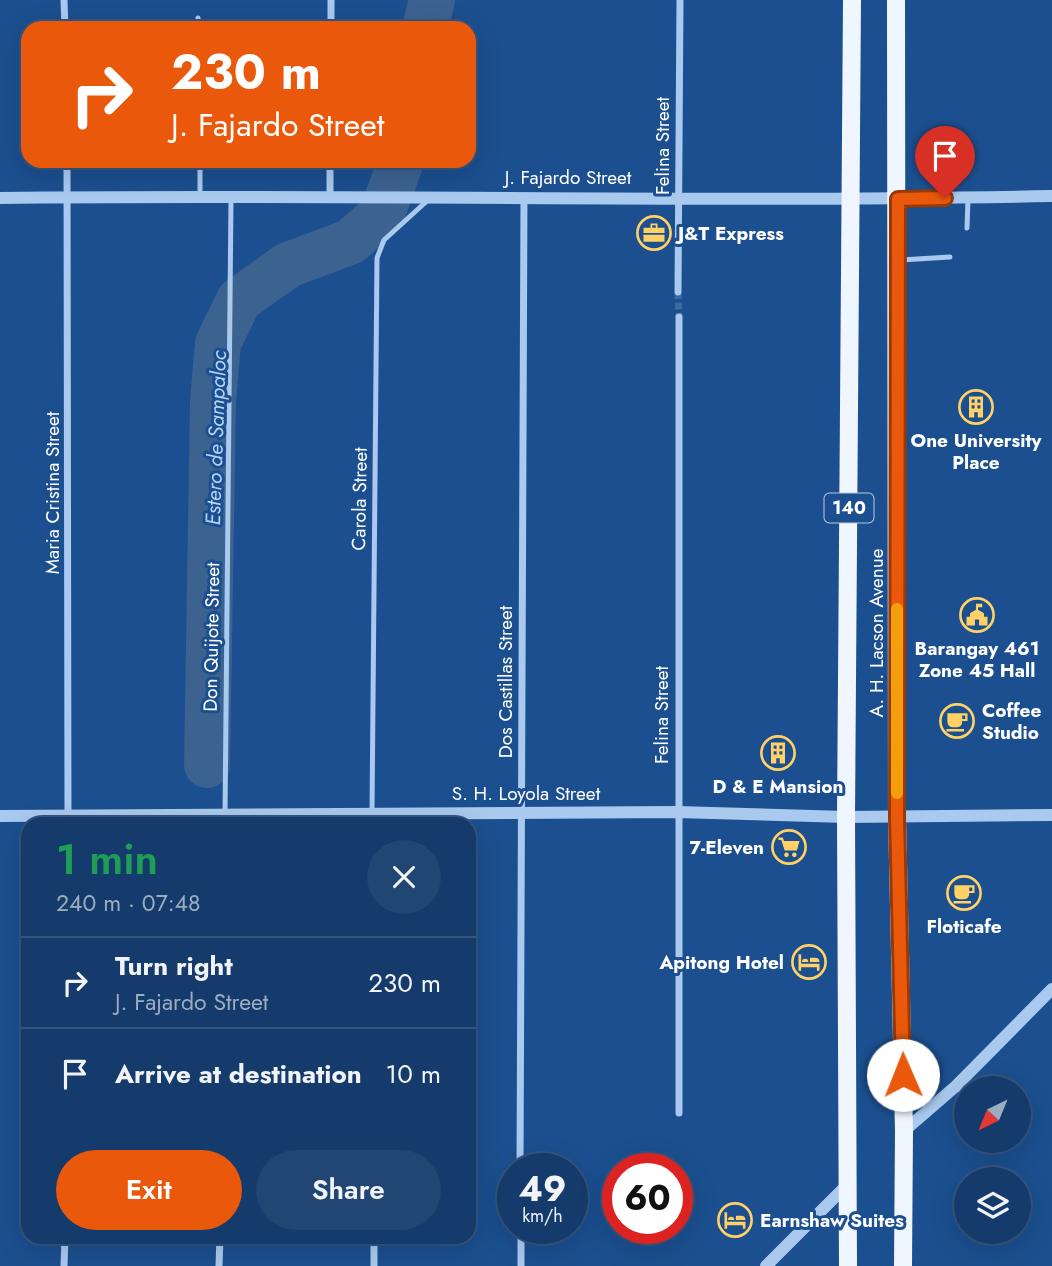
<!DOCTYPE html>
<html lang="en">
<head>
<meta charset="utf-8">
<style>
	:root { --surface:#143b6b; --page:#214673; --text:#f1f3f6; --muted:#9dadc1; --line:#33557e; --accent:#ea580c }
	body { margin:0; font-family:Jost,sans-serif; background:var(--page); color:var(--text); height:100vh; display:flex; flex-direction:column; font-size:26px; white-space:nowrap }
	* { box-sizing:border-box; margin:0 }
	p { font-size:23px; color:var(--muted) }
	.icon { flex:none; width:38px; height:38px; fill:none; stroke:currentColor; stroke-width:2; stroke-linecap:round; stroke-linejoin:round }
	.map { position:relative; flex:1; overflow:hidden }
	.sheet { position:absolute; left:21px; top:817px; width:455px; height:427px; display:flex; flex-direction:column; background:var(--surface); border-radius:21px; box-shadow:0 7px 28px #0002,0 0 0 2px var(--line) }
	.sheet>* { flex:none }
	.banner { position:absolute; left:21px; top:21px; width:455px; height:147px; border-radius:21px; box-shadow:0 7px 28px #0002,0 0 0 2px var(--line); background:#ea580c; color:#fff; overflow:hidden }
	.needle { width:46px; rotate:223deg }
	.fabs { position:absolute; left:954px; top:1076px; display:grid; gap:14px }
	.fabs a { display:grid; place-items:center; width:77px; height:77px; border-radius:50%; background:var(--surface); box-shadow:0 7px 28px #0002,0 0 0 2px var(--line); font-size:35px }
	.speed { position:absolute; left:497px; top:1153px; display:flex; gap:14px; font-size:35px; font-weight:700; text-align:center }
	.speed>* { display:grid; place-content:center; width:91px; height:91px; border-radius:50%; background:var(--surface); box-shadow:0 7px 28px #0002,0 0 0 2px var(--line); line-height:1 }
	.speed small { font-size:18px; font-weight:400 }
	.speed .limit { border:10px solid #d22; background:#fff; color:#111 }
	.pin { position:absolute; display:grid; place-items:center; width:60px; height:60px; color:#fff; margin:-72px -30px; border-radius:50% 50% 50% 0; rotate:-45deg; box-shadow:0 0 7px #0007 }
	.pin .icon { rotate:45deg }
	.me { position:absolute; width:77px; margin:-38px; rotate:359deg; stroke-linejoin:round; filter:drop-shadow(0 0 5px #0008) }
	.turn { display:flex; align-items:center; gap:24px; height:147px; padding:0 35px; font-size:32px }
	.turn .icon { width:91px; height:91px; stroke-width:2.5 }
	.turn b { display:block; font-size:49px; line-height:60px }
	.round { display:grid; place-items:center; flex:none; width:74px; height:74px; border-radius:37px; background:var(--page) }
	.summary { display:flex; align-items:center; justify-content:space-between; height:119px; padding:0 35px }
	h1 { font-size:42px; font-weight:600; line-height:52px; color:#1e9e55 }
	.cta { display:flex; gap:14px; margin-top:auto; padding:14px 35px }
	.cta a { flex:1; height:80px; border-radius:42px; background:var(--accent); color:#fff; font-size:28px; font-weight:600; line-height:80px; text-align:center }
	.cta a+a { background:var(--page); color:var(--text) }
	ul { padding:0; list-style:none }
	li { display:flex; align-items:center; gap:21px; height:91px; padding:0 35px; border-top:2px solid var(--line) }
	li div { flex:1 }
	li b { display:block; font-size:26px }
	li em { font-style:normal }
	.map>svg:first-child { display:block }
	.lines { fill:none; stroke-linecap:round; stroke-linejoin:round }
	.river { stroke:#3c6290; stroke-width:46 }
	.minor-tunnel { stroke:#3d69a0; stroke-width:7; stroke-dasharray:7 3.5; stroke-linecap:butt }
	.service { stroke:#a9c9ee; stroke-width:5 }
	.minor { stroke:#a9c9ee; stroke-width:7 }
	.tertiary { stroke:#a9c9ee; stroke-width:12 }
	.primary { stroke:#f0f6ff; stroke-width:18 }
	.route-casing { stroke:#983908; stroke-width:18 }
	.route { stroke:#ea580c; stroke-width:12 }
	.slow { stroke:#f59e0b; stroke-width:12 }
	.labels { text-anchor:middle; stroke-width:6; stroke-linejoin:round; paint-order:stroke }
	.shield { fill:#1b4f8f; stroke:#bbcadd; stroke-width:2 }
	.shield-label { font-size:18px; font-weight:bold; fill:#fff }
	.street-label { font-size:19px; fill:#fff; stroke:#1b4f8f }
	.poi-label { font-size:19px; font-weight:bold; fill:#fff; stroke:#1b4f8f }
	.water-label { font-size:21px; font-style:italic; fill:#b5d3f5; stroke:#1b4f8f }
</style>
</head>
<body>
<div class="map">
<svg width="1052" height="1266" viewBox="0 0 1052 1266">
	<rect width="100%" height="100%" fill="#1b4f8f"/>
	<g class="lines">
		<g class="river">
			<path d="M 425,28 L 432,0"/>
			<path d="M 207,765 L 213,401 L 218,343 L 239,300 L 288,265 L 350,242 L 382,214 L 401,161"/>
		</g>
		<path class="minor-tunnel" d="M 678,292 L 679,317"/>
		<g class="service">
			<path d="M 198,18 L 198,28"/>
			<path d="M 200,161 L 200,195"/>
			<path d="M 967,228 L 968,199"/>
			<path d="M 901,260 L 950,257"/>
			<path d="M 372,813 L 377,258 L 384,240 L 428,200"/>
			<path d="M 225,815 L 231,199"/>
			<path d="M 956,1086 L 966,1096"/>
		</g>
		<g class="minor">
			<path d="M 64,0 L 65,28"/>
			<path d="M 331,28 L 331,0"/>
			<path d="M 67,161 L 68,824"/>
			<path d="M 330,198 L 330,161"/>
			<path d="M 678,292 L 680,0"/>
			<path d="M 679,317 L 679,1113"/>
			<path d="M 520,1169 L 524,197"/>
			<path d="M 521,1228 L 521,1266"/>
			<path d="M 64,1266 L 65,1237"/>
			<path d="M 219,1266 L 220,1237"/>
			<path d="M 374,1266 L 374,1237"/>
		</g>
		<g class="tertiary">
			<path d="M 0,198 C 351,194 701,203 1052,196"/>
			<path d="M 0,816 L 677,812 L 846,817 L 1052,815"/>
			<path d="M 904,1131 L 956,1086 L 1052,989"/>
			<path d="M 766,1266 L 849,1183"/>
		</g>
		<g class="primary">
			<path d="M 896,0 L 897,817 L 904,1131 L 903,1266"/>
			<path d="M 848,1266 L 846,817 L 852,0"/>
		</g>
	</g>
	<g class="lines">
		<g class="route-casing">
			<path id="route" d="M 903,1075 L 897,817 L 898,199 L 945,198"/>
		</g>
		<use href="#route" class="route"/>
		<path class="slow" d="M 897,609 L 897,793"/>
	</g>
	<defs>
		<g id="office-ring" transform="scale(1.75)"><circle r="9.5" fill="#1b4f8f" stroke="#ffd166" stroke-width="1.5"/><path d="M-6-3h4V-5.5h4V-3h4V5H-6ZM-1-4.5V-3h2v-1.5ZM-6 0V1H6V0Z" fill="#ffd166"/></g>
		<g id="building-ring" transform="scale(1.75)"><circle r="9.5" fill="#1b4f8f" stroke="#ffd166" stroke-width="1.5"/><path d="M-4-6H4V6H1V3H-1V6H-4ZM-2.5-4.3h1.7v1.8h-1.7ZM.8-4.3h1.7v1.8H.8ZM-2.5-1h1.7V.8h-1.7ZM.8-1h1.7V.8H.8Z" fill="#ffd166"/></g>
		<g id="civic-ring" transform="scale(1.75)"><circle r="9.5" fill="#1b4f8f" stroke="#ffd166" stroke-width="1.5"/><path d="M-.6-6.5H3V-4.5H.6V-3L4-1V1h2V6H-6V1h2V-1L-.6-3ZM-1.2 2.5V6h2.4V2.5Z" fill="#ffd166"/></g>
		<g id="cafe-ring" transform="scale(1.75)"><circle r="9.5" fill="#1b4f8f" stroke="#ffd166" stroke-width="1.5"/><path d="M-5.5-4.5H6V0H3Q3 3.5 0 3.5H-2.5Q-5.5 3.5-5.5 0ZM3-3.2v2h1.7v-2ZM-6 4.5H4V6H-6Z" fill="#ffd166"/></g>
		<g id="supermarket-ring" transform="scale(1.75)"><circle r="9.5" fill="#1b4f8f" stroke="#ffd166" stroke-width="1.5"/><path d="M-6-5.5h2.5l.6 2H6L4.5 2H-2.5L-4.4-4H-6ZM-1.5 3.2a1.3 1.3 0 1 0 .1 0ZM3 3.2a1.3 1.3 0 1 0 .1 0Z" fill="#ffd166"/></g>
		<g id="hotel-ring" transform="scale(1.75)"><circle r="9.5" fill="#1b4f8f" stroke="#ffd166" stroke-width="1.5"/><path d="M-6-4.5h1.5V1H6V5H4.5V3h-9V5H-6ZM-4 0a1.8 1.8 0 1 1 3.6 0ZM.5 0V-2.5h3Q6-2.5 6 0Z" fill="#ffd166"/></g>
	</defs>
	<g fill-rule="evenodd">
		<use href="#office-ring" x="654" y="233"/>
		<use href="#building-ring" x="976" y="407"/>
		<use href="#civic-ring" x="977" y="615"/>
		<use href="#cafe-ring" x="957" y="721"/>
		<use href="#building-ring" x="778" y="753"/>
		<use href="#supermarket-ring" x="789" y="847"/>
		<use href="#cafe-ring" x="964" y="893"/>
		<use href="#hotel-ring" x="809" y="962"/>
		<use href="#hotel-ring" x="735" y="1220"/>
	</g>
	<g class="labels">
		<rect class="shield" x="824.5" y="493.5" width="49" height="29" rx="5"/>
		<g class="shield-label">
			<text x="849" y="514">140</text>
		</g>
		<g class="street-label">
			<text transform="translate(662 146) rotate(-90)" y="7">Felina Street</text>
			<text x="568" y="184">J. Fajardo Street</text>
			<text transform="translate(52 493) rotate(-90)" y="7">Maria Cristina Street</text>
			<text transform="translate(359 499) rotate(-89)" y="7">Carola Street</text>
			<text transform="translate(876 633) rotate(-90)" y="7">A. H. Lacson Avenue</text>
			<text transform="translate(211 637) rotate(-89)" y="7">Don Quijote Street</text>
			<text transform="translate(505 682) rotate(-90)" y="7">Dos Castillas Street</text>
			<text transform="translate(661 715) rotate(-90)" y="7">Felina Street</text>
			<text x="526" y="800">S. H. Loyola Street</text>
		</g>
		<g class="poi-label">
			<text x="678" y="240" text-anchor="start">J&amp;T Express</text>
			<text x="976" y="447">One University<tspan x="976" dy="22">Place</tspan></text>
			<text x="977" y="655">Barangay 461<tspan x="977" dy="22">Zone 45 Hall</tspan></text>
			<text x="982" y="717" text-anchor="start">Coffee<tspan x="982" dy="22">Studio</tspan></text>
			<text x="778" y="793">D &amp; E Mansion</text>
			<text x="764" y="854" text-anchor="end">7-Eleven</text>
			<text x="964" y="933">Floticafe</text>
			<text x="784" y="969" text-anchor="end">Apitong Hotel</text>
			<text x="760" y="1227" text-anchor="start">Earnshaw Suites</text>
		</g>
		<g class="water-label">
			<text transform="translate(216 438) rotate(-88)" y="7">Estero de Sampaloc</text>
		</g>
	</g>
</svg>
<div class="fabs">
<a><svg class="needle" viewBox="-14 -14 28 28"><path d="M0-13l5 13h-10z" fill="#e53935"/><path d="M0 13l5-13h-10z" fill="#9dadc1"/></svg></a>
<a><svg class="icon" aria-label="layers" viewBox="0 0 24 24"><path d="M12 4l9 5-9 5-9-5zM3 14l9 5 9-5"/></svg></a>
</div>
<div class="speed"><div>49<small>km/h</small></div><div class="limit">60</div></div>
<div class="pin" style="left:945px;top:198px;background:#d93025"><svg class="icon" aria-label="arrive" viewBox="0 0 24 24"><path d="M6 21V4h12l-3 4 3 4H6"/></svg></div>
<svg class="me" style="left:903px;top:1075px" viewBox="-20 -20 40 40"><circle r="19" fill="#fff"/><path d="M0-13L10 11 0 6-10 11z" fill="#ea580c"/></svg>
<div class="banner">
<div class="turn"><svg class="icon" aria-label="right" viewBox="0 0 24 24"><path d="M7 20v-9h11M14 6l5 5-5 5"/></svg><div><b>230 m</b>J. Fajardo Street</div></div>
</div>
<section class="sheet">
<div class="summary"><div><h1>1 min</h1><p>240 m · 07:48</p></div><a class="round"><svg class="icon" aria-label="close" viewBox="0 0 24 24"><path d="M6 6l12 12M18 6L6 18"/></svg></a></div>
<ul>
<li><svg class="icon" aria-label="right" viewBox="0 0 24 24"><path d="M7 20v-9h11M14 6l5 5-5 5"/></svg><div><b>Turn right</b><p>J. Fajardo Street</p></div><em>230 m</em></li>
<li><svg class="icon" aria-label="arrive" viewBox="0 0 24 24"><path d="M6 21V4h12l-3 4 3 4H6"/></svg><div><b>Arrive at destination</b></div><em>10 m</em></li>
</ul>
<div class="cta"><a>Exit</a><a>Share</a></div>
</section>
</div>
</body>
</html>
